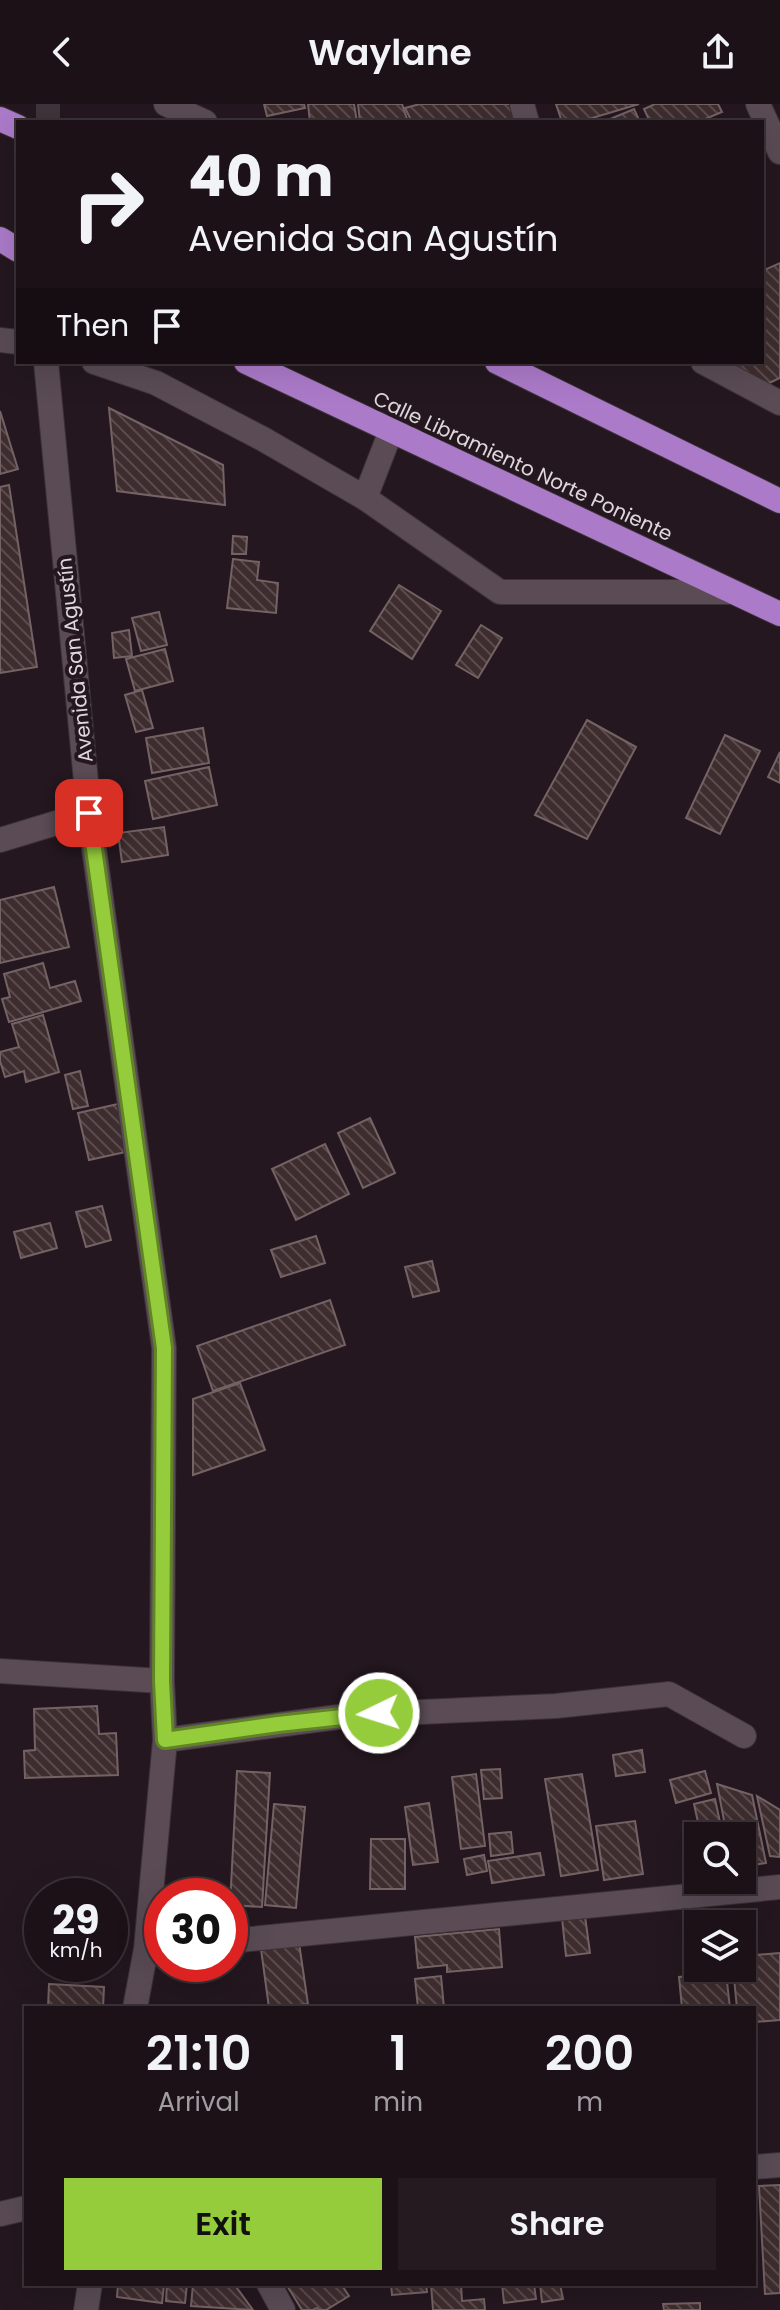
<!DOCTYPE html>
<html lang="en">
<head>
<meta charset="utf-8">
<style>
	:root { --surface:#1b1117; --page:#241a20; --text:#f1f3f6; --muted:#a09da1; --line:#393136; --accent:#95cc3b }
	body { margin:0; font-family:Poppins,sans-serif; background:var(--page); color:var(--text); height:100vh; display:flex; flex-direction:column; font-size:30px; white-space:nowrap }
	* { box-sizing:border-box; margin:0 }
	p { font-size:26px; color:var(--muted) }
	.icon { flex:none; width:44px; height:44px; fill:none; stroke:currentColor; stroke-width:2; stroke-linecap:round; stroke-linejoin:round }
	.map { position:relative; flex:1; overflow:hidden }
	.sheet { position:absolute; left:24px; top:1902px; width:732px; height:280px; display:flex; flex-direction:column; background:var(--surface); border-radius:0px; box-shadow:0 8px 32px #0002,0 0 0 2px var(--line) }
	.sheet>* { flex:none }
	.guide { position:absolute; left:16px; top:16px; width:748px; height:244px; border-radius:0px; box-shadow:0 8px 32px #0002,0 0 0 2px var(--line); background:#1b1117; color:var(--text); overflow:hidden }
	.fabs { position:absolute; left:684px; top:1718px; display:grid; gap:16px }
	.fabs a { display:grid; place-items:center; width:72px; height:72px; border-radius:0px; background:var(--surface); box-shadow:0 8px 32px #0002,0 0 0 2px var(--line); font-size:40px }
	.speed { position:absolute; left:24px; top:1774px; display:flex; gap:16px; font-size:40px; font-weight:700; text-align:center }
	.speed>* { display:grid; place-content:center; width:104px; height:104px; border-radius:50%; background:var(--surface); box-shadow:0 8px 32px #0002,0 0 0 2px var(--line); line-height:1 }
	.speed small { font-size:20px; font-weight:400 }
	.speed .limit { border:12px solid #d22; background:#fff; color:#111 }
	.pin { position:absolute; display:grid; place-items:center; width:68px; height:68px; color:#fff; margin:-34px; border-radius:16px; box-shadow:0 4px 12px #0006 }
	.me { position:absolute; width:88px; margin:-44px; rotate:266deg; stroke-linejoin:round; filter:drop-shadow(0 0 6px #0008) }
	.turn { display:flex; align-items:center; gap:28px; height:168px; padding:0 40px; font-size:36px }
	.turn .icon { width:104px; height:104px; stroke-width:2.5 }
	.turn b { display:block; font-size:56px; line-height:68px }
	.then { display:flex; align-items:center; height:76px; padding:0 40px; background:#0003; gap:16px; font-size:30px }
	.eta { display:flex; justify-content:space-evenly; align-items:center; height:136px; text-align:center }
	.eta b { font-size:48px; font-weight:600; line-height:56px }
	.primary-button { display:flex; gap:16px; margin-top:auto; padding:16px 40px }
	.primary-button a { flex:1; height:92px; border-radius:0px; background:var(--accent); color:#111; font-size:32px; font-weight:600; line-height:92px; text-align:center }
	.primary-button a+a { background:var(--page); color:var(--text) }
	header { display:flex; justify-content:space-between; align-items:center; height:104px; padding:0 40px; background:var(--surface); font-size:36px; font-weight:600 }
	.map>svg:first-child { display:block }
	.building { fill:url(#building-back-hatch); stroke:#756264; stroke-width:2 }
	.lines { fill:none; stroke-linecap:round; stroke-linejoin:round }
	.minor-tunnel { stroke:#40343b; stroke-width:24; stroke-dasharray:24 12; stroke-linecap:butt }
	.minor-casing { stroke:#3b3237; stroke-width:26 }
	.highway-casing { stroke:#3b3237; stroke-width:26 }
	.minor { stroke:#5a4b54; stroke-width:24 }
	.highway { stroke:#ab7ac9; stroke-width:24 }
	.route-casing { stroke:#618526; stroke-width:20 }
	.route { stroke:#95cc3b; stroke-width:14 }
	.labels { text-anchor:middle; stroke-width:8; stroke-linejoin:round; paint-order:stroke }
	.street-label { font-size:20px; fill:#e0d7dc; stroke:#24171f }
</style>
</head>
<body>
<header><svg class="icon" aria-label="back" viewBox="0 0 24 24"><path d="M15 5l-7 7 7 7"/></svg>Waylane<svg class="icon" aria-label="share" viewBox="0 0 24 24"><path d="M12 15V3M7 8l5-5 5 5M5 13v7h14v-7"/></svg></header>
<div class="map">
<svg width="780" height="2206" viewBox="0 0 780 2206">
	<defs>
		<pattern id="building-back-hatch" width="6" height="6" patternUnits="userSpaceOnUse" patternTransform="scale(2)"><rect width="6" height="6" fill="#3e2d2f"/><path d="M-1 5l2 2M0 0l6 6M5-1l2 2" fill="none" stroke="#5a4b4d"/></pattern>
	</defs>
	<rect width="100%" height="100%" fill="#24171f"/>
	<g class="building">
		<path d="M 264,0 L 304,0 L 305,4 L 267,12 Z"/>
		<path d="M 308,0 L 354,0 L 357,18 L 310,18 Z"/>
		<path d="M 358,0 L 402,0 L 408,18 L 360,18 Z"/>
		<path d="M 420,0 L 515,0 L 520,18 L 412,18 L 405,4 Z"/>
		<path d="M 556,0 L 639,0 L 579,18 L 562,18 Z"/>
		<path d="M 655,0 L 718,0 L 722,8 L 698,18 L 650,18 L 644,5 Z"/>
		<path d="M 634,5 L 640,18 L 603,18 Z"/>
		<path d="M 780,159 L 780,274 L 767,280 L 730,258 L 762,258 L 762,167 Z"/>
		<path d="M 109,304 L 223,361 L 225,401 L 117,387 Z"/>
		<path d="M 0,307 L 18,365 L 0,370 Z"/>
		<path d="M 9,381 L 37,563 L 0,569 L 0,383 Z"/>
		<path d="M 233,432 L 247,433 L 246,450 L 232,450 Z"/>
		<path d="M 233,455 L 259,458 L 257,476 L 278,479 L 276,509 L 227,504 Z"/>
		<path d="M 399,481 L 441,507 L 412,555 L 370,527 Z"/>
		<path d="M 159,508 L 167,541 L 141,547 L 132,514 Z"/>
		<path d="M 481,521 L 502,534 L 478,574 L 456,561 Z"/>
		<path d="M 129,526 L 132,552 L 114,554 L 112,529 Z"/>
		<path d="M 165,545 L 173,577 L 135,587 L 126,555 Z"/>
		<path d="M 142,586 L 153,624 L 136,628 L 125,591 Z"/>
		<path d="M 587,616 L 636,643 L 587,735 L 535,711 Z"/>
		<path d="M 203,624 L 209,659 L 152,669 L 146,634 Z"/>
		<path d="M 725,631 L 760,647 L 720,730 L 686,714 Z"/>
		<path d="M 780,648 L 780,679 L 768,673 Z"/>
		<path d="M 209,663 L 217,701 L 153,715 L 145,677 Z"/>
		<path d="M 164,723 L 168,751 L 122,758 L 118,729 Z"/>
		<path d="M 54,783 L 69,843 L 0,859 L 0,796 Z"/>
		<path d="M 43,859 L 50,884 L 75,877 L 81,897 L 9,918 L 2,895 L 10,893 L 4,870 Z"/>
		<path d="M 43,911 L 59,968 L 26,978 L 24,967 L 5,973 L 0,957 L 0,948 L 19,943 L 12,920 Z"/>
		<path d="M 80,967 L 88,1002 L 73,1005 L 65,971 Z"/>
		<path d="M 118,1000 L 130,1047 L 89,1056 L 78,1009 Z"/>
		<path d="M 370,1014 L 395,1069 L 363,1084 L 338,1029 Z"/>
		<path d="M 325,1040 L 349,1090 L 296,1116 L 272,1065 Z"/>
		<path d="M 102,1102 L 111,1136 L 86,1143 L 76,1108 Z"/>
		<path d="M 50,1119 L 57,1144 L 21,1154 L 14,1128 Z"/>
		<path d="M 316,1132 L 325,1159 L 281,1173 L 271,1146 Z"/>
		<path d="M 432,1157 L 439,1187 L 413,1193 L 405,1163 Z"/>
		<path d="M 330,1196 L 345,1241 L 213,1287 L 197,1242 Z"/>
		<path d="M 240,1279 L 265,1346 L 193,1371 L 193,1295 Z"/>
		<path d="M 97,1602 L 99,1630 L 116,1629 L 118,1671 L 25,1674 L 24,1647 L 35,1646 L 34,1605 Z"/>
		<path d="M 642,1646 L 645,1668 L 616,1672 L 613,1651 Z"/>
		<path d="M 500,1665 L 502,1694 L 484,1695 L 481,1666 Z"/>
		<path d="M 237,1667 L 270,1669 L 262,1803 L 230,1801 Z"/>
		<path d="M 705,1667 L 711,1689 L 676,1699 L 670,1676 Z"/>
		<path d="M 476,1670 L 485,1742 L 461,1745 L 452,1673 Z"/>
		<path d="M 582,1670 L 598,1766 L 561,1772 L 545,1675 Z"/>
		<path d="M 717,1680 L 752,1691 L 766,1759 L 742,1763 L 742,1732 L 727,1732 Z"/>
		<path d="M 757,1692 L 780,1706 L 780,1753 L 770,1752 Z"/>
		<path d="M 715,1695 L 723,1732 L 701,1732 L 694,1700 Z"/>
		<path d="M 429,1699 L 438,1758 L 413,1761 L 405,1703 Z"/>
		<path d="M 274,1700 L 305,1703 L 296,1804 L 265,1801 Z"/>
		<path d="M 635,1717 L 643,1770 L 604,1776 L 596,1722 Z"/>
		<path d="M 511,1728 L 513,1749 L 491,1752 L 489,1730 Z"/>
		<path d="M 371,1735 L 405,1735 L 405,1785 L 370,1785 Z"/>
		<path d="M 540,1749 L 544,1771 L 492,1779 L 488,1757 Z"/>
		<path d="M 484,1751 L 487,1767 L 467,1771 L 464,1755 Z"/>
		<path d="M 585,1812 L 590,1849 L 566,1852 L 562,1814 Z"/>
		<path d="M 499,1825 L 502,1863 L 447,1868 L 447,1861 L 418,1864 L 415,1833 Z"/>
		<path d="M 299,1839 L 308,1900 L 269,1904 L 261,1845 Z"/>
		<path d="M 780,1849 L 780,1916 L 754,1918 L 754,1904 L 737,1904 L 733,1864 L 742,1864 L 742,1852 Z"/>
		<path d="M 726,1869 L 730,1904 L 682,1904 L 679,1873 Z"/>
		<path d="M 441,1872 L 444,1904 L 418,1904 L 415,1875 Z"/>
		<path d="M 49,1880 L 104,1883 L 103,1904 L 48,1904 Z"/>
		<path d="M 780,2081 L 780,2189 L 765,2190 L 759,2082 Z"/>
		<path d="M 118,2180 L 164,2180 L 162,2199 L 117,2193 Z"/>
		<path d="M 167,2180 L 187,2180 L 185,2199 L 166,2197 Z"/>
		<path d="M 193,2180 L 234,2180 L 253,2206 L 191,2202 Z"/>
		<path d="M 286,2180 L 341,2180 L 349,2192 L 326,2206 L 319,2206 L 317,2204 L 313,2206 L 302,2206 Z"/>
		<path d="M 391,2180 L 426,2180 L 427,2188 L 392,2191 Z"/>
		<path d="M 431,2180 L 461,2180 L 462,2197 L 484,2195 L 485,2206 L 433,2206 Z"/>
		<path d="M 502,2180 L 534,2180 L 536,2195 L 504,2199 Z"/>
		<path d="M 540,2180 L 560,2180 L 563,2195 L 542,2198 Z"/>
		<path d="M 700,2199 L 700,2206 L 664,2206 L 663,2200 Z"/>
	</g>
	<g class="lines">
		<path class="minor-tunnel" d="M 48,18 L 48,0"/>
		<g class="minor-casing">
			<g id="minor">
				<path d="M 166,0 L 205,18"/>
				<path d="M 522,0 L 527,18"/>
				<path d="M 758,0 L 780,48"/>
				<path d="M 0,236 L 18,238"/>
				<path d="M 46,258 L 89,709 L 164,1244 L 162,1577 L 165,1636 L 146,1845 L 135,1904"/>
				<path d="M 94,258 L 156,279 L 263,335 L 365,394 L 500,488 L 732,488"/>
				<path d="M 703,258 L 780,299"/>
				<path d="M 365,394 L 391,327"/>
				<path d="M 0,736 L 89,709"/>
				<path d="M 0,1567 L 162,1577"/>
				<path d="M 165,1636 L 353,1611 L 556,1602 L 669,1590 L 744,1632"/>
				<path d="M 230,1837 L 780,1783"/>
				<path d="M 754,2063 L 780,2061"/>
				<path d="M 0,2110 L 26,2104"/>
				<path d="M 269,2180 L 283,2206"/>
				<path d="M 86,2206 L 90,2180"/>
			</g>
		</g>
		<g class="highway-casing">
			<g id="highway">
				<path d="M 0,15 L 18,23"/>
				<path d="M 0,135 L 18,146"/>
				<path d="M 246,258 L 780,510"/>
				<path d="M 497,258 L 780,397"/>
			</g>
		</g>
		<use href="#minor" class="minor"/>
		<use href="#highway" class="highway"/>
	</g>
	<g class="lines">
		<g class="route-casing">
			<path id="route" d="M 89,709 L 164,1244 L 162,1577 L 165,1636 L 278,1620 L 379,1609"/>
		</g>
		<use href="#route" class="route"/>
	</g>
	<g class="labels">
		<g class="street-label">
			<text transform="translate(523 362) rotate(25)" y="7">Calle Libramiento Norte Poniente</text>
			<text transform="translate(75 556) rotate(-96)" y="7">Avenida San Agustín</text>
		</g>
	</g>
</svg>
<div class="fabs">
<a><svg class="icon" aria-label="search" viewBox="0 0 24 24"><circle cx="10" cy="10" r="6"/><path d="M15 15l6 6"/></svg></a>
<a><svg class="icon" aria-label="layers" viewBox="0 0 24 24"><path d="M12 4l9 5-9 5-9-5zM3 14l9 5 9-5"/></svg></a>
</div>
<div class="speed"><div>29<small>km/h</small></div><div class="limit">30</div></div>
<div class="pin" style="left:89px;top:709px;background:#d93025"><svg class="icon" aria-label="arrive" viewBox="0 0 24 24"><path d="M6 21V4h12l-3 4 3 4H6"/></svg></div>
<svg class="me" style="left:379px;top:1609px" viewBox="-20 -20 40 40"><circle r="17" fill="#95cc3b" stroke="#fff" stroke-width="3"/><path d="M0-11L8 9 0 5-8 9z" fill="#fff"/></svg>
<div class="guide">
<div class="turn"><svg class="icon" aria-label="right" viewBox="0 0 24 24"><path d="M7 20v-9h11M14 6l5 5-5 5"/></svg><div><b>40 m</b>Avenida San Agustín</div></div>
<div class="then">Then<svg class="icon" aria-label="arrive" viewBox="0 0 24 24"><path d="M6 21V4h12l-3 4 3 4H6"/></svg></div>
</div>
<section class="sheet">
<div class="eta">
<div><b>21:10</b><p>Arrival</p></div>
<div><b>1</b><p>min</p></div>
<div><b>200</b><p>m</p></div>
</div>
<div class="primary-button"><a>Exit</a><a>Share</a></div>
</section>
</div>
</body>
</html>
